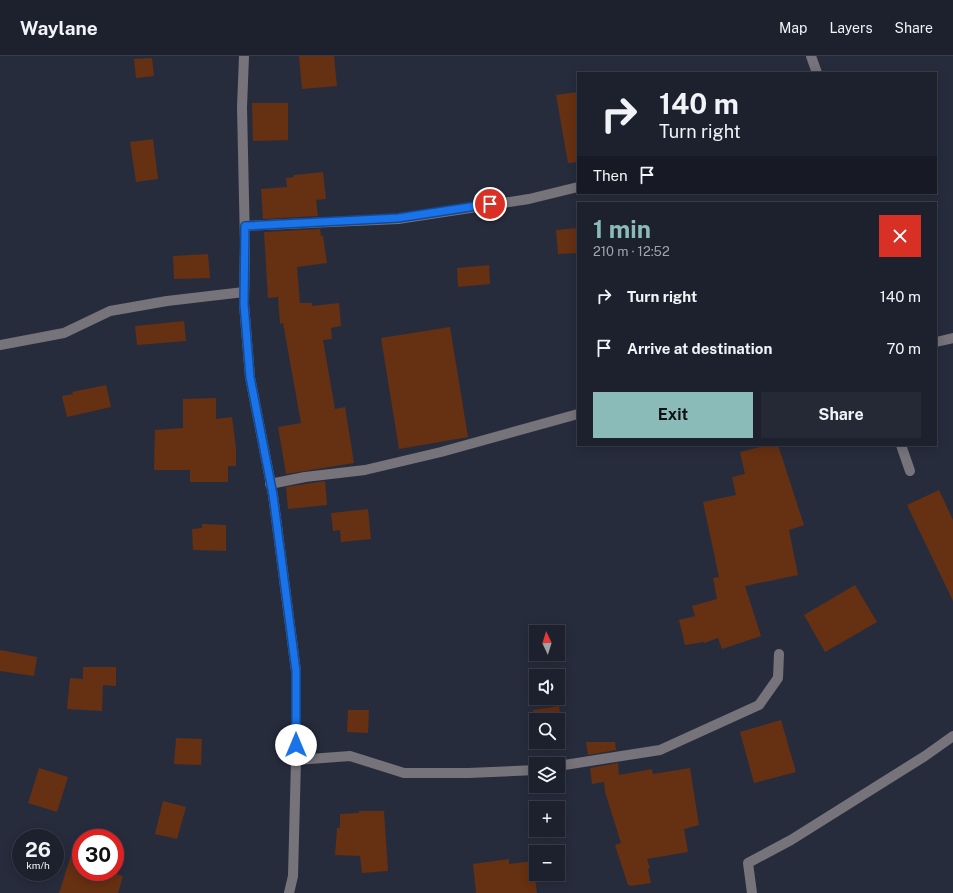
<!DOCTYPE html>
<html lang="en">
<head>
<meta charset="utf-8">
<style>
	:root { --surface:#1d212e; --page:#252936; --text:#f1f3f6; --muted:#a0a3aa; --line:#3b3e4a; --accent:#8bbbb9 }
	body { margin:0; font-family:"Public Sans",sans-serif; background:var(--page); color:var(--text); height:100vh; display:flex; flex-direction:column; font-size:15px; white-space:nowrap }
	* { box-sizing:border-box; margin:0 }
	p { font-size:13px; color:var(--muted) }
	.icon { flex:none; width:22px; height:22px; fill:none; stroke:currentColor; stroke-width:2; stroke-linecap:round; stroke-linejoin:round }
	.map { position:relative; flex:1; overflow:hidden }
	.side { position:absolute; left:577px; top:146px; width:360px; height:244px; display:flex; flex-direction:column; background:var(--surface); border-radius:0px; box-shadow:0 2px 10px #0003,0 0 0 1px var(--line) }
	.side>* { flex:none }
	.banner { position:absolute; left:577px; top:16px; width:360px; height:122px; border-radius:0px; box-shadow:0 2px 10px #0003,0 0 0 1px var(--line); background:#1d212e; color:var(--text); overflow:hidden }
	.needle { width:26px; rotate:356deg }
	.controls { position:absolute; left:529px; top:569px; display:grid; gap:8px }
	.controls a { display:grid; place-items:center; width:36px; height:36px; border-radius:0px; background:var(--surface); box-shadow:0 2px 10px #0003,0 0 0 1px var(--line); font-size:20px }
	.speed { position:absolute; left:12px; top:773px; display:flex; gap:8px; font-size:20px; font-weight:700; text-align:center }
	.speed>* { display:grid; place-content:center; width:52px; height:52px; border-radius:50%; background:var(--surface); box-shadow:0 2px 10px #0003,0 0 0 1px var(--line); line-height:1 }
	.speed small { font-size:10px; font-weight:400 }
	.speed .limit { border:6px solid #d22; background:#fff; color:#111 }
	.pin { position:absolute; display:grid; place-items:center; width:34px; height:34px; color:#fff; margin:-17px; border:2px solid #fff; border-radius:50%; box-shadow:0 1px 4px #0007 }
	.me { position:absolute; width:44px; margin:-22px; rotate:0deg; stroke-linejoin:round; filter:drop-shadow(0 0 3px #0008) }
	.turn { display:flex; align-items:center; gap:14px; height:84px; padding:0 16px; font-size:18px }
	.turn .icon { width:52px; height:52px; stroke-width:2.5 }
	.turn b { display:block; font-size:28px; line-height:34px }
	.then { display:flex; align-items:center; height:38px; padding:0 16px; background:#0003; gap:8px; font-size:15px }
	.round { display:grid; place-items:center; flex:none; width:42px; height:42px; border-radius:0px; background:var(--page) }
	.overview { display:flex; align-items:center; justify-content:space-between; height:68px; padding:0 16px }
	h1 { font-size:24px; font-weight:700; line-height:30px; color:var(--accent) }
	.action { display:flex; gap:8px; margin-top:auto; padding:8px 16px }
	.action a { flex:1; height:46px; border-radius:0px; background:var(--accent); color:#111; font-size:16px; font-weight:700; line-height:46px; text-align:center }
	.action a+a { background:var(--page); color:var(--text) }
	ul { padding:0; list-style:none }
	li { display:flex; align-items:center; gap:12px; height:52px; padding:0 16px }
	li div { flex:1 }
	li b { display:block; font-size:15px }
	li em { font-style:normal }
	header { display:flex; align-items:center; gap:24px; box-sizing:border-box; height:56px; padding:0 20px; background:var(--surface); border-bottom:1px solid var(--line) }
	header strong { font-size:19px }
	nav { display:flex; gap:22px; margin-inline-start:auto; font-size:14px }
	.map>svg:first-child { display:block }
	.building { fill:#663012 }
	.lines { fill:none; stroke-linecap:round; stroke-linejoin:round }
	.minor { stroke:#77737b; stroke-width:10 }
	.route-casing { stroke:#114b97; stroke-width:10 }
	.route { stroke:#1a73e8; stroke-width:7 }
</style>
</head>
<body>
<header>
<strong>Waylane</strong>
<nav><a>Map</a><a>Layers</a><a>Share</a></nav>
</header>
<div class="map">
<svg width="953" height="837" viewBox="0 0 953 837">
	<rect width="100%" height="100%" fill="#272c3d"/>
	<g class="building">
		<path d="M 299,0 L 334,0 L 337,30 L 302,33 Z"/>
		<path d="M 152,2 L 154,20 L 136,22 L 134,3 Z"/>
		<path d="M 578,36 L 578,106 L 568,107 L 556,39 Z"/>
		<path d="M 252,47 L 288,47 L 288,84 L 253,85 Z"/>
		<path d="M 153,83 L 158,123 L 136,126 L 130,86 Z"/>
		<path d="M 323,116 L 326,143 L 316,144 L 318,160 L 263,163 L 261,133 L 287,131 L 286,122 L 294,121 L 294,119 Z"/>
		<path d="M 578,172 L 578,197 L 558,198 L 556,174 Z"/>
		<path d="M 320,173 L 321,180 L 323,180 L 327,207 L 297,211 L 300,247 L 312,247 L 312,250 L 339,247 L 341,270 L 331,272 L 332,283 L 323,284 L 335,353 L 345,351 L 354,407 L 286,418 L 278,371 L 301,367 L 283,267 L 280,268 L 278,241 L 268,242 L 264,176 Z"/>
		<path d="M 208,198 L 210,222 L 174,223 L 173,200 Z"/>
		<path d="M 489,209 L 490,228 L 458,231 L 457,212 Z"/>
		<path d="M 184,265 L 186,285 L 137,289 L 135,270 Z"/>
		<path d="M 450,271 L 468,381 L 399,393 L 381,282 Z"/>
		<path d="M 106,329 L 111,351 L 67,361 L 62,340 L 73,338 L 72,336 Z"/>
		<path d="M 216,342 L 216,363 L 232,361 L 236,392 L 236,410 L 228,410 L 228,426 L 190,426 L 190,414 L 154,414 L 155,374 L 183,372 L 183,343 Z"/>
		<path d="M 768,389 L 778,389 L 804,469 L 789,474 L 798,519 L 745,530 L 761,580 L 722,593 L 718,582 L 704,587 L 704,586 L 685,589 L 679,564 L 695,560 L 692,550 L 717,543 L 713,522 L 719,521 L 703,446 L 736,439 L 732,421 L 745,418 L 740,396 Z"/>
		<path d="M 325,425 L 327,449 L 288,453 L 286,431 Z"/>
		<path d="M 939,434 L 953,464 L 953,545 L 907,449 Z"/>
		<path d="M 368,453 L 371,483 L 341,486 L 340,474 L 333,475 L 331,457 Z"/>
		<path d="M 202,468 L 226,469 L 226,495 L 193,494 L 192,473 L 202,472 Z"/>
		<path d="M 855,529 L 877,566 L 825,596 L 804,559 Z"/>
		<path d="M 0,594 L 37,601 L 34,620 L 0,615 Z"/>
		<path d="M 83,611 L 116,611 L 116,630 L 103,629 L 102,655 L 67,653 L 70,622 L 83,623 Z"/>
		<path d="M 559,650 L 563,685 L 558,685 L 558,664 L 536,664 L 536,674 L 533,654 Z"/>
		<path d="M 348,654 L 369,654 L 368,677 L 347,676 Z"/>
		<path d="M 781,664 L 796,716 L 754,727 L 740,676 Z"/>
		<path d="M 176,682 L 202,683 L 201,709 L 174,708 Z"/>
		<path d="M 586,686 L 615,686 L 616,694 L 588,699 Z"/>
		<path d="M 618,707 L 619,719 L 652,713 L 653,718 L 690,712 L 699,769 L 684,773 L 688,796 L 647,803 L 650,812 L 648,813 L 651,827 L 630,830 L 630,829 L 628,829 L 615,789 L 621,787 L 605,736 L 604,726 L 592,728 L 590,712 Z"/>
		<path d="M 39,712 L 68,721 L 57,756 L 28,747 Z"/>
		<path d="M 163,745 L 186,751 L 177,783 L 155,778 Z"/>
		<path d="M 359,755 L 384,755 L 388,815 L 362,817 L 360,800 L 335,799 L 337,772 L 340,772 L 340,758 L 359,757 Z"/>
		<path d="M 73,793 L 81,796 L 81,816 L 115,816 L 115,806 L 119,807 L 116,818 L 123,820 L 118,837 L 59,837 Z"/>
		<path d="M 509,803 L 509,808 L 533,805 L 537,837 L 476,837 L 473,808 Z"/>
	</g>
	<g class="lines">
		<g class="minor">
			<path d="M 244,0 L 242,51 L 245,188 L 244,248 L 250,321 L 273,439 L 296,615 L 296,704 L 293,820 L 289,837"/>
			<path d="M 811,0 L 817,17"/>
			<path d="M 245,170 L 398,163 L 529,143 L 578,131"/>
			<path d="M 936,286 L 953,282"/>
			<path d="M 0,289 L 64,277 L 110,255 L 167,245 L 244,236"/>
			<path d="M 901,389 L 910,415"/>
			<path d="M 270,428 L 305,421 L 365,414 L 441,396 L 578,358"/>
			<path d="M 296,704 L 350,700 L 404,717 L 468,717 L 536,714"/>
			<path d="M 558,710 L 660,694 L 759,649 L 778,622 L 779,598"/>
			<path d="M 752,837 L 748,807 L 791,784 L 925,700 L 953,680"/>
		</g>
	</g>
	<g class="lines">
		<g class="route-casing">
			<path id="route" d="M 296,689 L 296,615 L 273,439 L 250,321 L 244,248 L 245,170 L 398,162 L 490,148"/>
		</g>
		<use href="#route" class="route"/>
	</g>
</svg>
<div class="controls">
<a><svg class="needle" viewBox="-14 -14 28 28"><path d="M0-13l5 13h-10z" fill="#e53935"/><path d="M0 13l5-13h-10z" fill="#a0a3aa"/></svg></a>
<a><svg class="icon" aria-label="sound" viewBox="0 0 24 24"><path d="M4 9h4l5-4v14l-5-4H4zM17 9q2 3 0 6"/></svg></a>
<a><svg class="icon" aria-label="search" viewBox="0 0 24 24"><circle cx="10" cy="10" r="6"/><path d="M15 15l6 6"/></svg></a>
<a><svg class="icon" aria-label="layers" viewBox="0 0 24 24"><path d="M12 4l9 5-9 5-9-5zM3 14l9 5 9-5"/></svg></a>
<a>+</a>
<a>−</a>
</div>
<div class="speed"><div>26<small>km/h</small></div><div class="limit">30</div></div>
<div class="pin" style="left:490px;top:148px;background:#d93025"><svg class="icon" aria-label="arrive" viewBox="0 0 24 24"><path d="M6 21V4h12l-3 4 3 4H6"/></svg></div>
<svg class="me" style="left:296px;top:689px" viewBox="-20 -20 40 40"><circle r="19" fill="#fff"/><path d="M0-13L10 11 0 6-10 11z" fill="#1a73e8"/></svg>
<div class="banner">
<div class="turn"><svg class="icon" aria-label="right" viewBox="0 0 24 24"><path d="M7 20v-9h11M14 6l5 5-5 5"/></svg><div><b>140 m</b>Turn right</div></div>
<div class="then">Then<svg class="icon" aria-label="arrive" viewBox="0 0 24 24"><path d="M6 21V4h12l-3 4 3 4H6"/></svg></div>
</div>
<section class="side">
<div class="overview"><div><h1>1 min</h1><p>210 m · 12:52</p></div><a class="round" style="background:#d93025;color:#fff"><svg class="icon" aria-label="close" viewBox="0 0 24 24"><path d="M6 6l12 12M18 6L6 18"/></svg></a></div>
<ul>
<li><svg class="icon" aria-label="right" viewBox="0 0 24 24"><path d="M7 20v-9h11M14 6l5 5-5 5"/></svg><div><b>Turn right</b></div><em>140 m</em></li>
<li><svg class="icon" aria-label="arrive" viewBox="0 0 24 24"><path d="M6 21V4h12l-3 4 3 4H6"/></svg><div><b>Arrive at destination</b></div><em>70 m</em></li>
</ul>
<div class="action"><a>Exit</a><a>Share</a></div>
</section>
</div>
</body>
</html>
